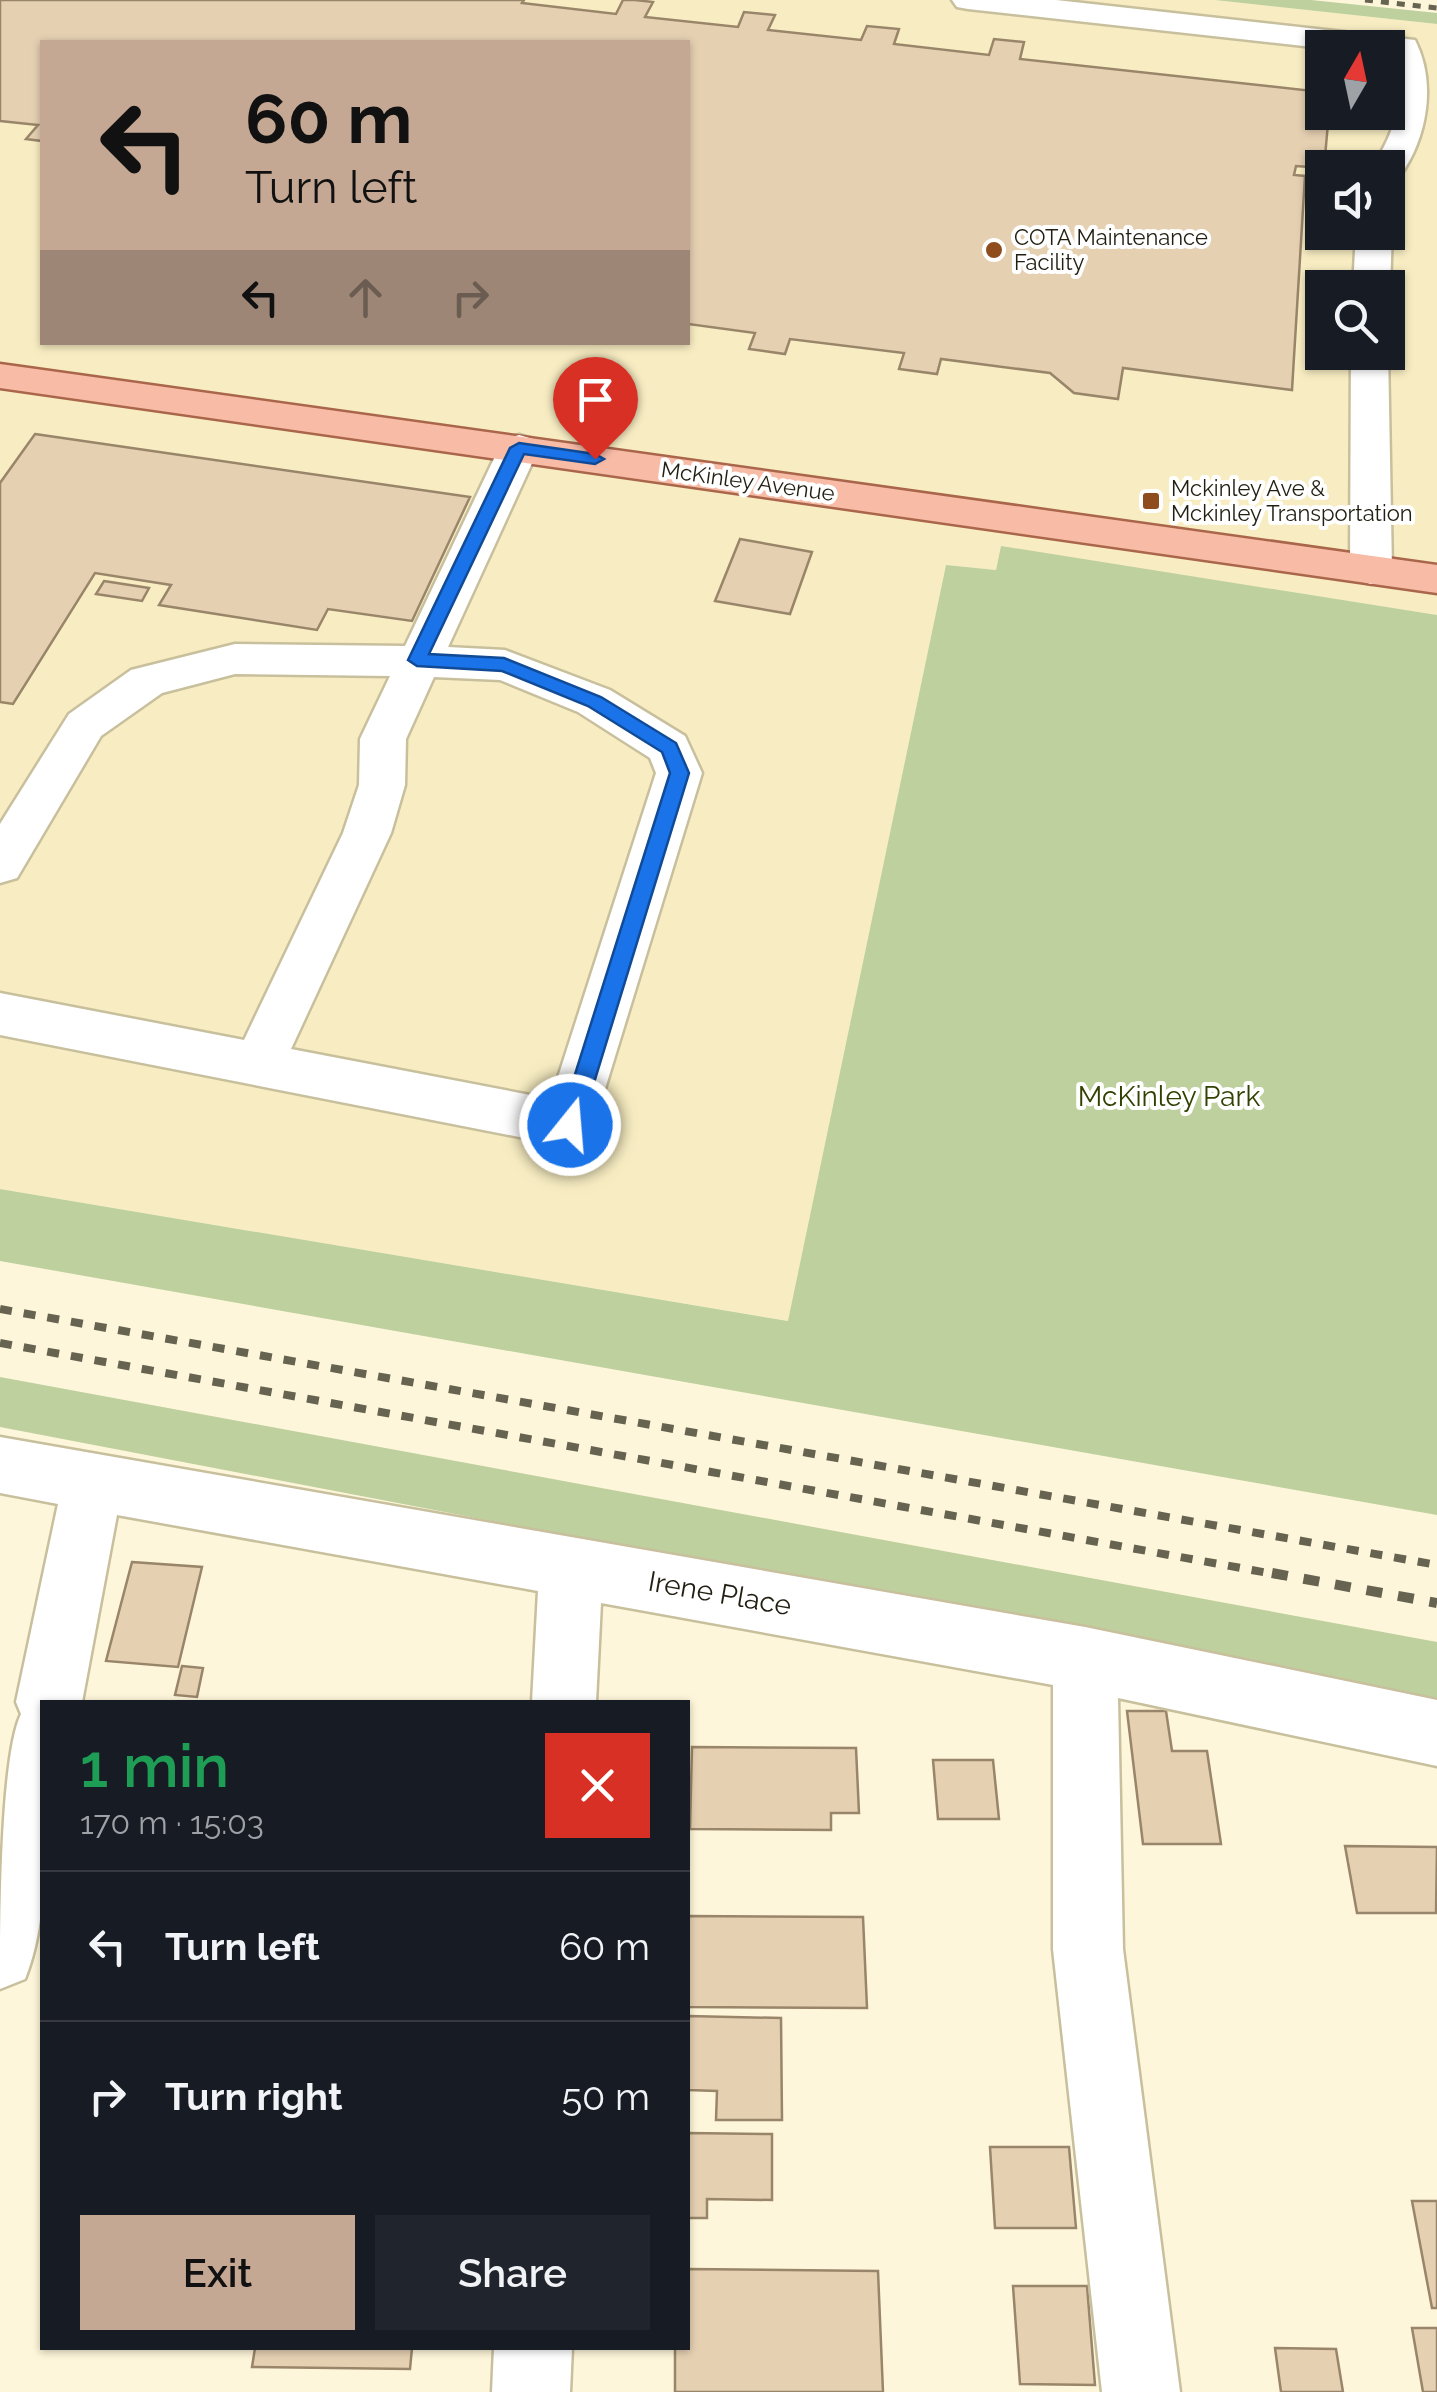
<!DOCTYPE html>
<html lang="en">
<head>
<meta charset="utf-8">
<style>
	:root { --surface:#171b24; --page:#20242c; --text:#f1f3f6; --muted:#9ea1a6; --line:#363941; --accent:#c5a894 }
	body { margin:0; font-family:Raleway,sans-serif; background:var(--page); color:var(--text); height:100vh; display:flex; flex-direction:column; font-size:38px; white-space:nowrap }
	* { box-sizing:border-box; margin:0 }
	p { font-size:32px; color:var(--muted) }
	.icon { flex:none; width:55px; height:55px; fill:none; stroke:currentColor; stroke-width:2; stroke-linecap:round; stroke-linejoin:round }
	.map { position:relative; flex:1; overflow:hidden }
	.side { position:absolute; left:40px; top:1700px; width:650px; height:650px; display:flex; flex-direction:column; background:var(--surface); border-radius:0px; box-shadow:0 2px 8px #0004 }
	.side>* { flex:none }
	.top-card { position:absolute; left:40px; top:40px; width:650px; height:305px; border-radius:0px; box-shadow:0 2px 8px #0004; background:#c5a894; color:#111; overflow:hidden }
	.needle { width:65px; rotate:9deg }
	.buttons { position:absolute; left:1305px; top:30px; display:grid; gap:20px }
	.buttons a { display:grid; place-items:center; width:100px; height:100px; border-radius:0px; background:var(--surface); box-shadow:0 2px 8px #0004; font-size:50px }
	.pin { position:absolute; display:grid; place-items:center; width:85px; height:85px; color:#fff; margin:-102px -42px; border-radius:50% 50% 50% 0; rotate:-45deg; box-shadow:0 0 10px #0007 }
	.pin .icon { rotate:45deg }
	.me { position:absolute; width:110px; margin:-55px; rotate:17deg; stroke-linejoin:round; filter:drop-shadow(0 0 8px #0008) }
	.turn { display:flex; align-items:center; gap:35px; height:210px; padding:0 40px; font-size:45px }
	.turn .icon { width:130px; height:130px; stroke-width:2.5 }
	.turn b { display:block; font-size:70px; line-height:85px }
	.lanes { display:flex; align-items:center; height:95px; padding:0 40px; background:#0003; justify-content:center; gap:50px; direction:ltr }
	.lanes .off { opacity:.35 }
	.round { display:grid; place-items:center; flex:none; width:105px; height:105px; border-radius:0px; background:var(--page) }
	.summary { display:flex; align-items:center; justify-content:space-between; height:170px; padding:0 40px }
	h1 { font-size:60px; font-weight:600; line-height:75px; color:#1e9e55 }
	.action { display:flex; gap:20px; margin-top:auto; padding:20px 40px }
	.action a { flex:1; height:115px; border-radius:0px; background:var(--accent); color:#111; font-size:40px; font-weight:600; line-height:115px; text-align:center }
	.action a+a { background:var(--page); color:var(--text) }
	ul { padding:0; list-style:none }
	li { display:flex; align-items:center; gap:30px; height:150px; padding:0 40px; border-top:2px solid var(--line) }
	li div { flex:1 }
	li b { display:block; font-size:38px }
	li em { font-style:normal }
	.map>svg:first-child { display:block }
	.built { fill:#f8edc2; fill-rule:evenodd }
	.green { fill:#bed09e }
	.building { fill:#e5d0b2; stroke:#998569; stroke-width:2.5 }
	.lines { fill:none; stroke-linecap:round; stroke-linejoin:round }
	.minor-casing { stroke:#c8bf9d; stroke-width:5 }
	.major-casing { stroke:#aa664b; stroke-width:5 }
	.minor { fill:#fff; fill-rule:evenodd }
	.major { fill:#f8bba6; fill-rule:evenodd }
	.rail-far2 { stroke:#676351; stroke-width:5; stroke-dasharray:8 8; stroke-linecap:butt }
	.rail-far1 { stroke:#676351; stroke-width:8; stroke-dasharray:12 12; stroke-linecap:butt }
	.rail { stroke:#676351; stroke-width:10; stroke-dasharray:16 16; stroke-linecap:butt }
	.route { fill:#1a73e8; stroke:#114b97; stroke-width:2.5 }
	.poi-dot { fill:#8f4c1d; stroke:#fff; stroke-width:4 }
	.labels { text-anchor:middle; stroke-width:8; stroke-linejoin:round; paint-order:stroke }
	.far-poi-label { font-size:22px; fill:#221f12; stroke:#fff; text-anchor:start }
	.far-street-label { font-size:22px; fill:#221f12; stroke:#fff }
	.park-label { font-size:28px; fill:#314102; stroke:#fff }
	.street-label { font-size:28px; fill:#221f12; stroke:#fff }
</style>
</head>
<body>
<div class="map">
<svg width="1437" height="2392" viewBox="0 0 1437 2392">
	<rect width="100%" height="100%" fill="#fef6da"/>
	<path class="built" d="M 0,0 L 1215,0 L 1437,24 L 1437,615 L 1001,547 L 996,570 L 946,565 L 789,1321 L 0,1189 ZM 42,42 L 688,42 L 688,342 L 42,342 ZM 1322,48 L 1388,48 L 1388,112 L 1322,112 ZM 1322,168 L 1388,168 L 1388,232 L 1322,232 ZM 1322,288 L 1388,288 L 1388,352 L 1322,352 Z"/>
	<g class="green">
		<path d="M 1215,0 L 1311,0 L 1437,13 L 1437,24 Z"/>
		<path d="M 1001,546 L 1437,615 L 1437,1515 L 0,1261 L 0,1189 L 788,1321 L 946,565 L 996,570 Z"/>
		<path d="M 0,1377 L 1437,1642 L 1437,1702 L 0,1427 Z"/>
	</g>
	<g class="building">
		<path d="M 0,0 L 524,0 L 522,3 L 616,14 L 623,0 L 635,0 L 653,2 L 645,17 L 738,27 L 744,12 L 775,15 L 768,30 L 861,40 L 867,26 L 899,29 L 894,44 L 989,55 L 994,39 L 1024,42 L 1020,59 L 1322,92 L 1322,112 L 1329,112 L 1324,168 L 1296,166 L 1294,175 L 1305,176 L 1292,390 L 1123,368 L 1118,399 L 1074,393 L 1050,373 L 941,359 L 937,374 L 899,369 L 904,353 L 790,339 L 785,354 L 749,349 L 755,333 L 688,324 L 688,42 L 42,42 L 42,141 L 26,139 L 38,125 L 0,121 Z"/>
		<path d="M 35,434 L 470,497 L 412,621 L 328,609 L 317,630 L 159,605 L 171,585 L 95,573 L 13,704 L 0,702 L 0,483 Z"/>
		<path d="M 740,539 L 812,552 L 790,614 L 715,601 Z"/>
		<path d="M 104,581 L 149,588 L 142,601 L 96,594 Z"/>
		<path d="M 132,1562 L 202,1567 L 178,1667 L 106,1661 Z"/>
		<path d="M 182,1666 L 203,1668 L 197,1697 L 175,1695 Z"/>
		<path d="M 1127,1711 L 1166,1711 L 1172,1751 L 1207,1751 L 1221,1844 L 1143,1844 Z"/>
		<path d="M 692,1747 L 856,1748 L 859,1813 L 831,1813 L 831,1830 L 690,1829 Z"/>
		<path d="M 933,1760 L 993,1760 L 999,1819 L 938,1819 Z"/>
		<path d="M 1345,1846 L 1437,1847 L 1436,1913 L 1357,1913 Z"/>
		<path d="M 688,1916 L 863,1917 L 867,2008 L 688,2007 Z"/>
		<path d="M 688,2016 L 781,2018 L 782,2120 L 716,2120 L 717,2091 L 688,2090 Z"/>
		<path d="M 688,2133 L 772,2134 L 772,2200 L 707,2199 L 707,2218 L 688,2218 Z"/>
		<path d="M 990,2147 L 1069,2147 L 1076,2228 L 995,2228 Z"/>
		<path d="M 1412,2201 L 1437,2201 L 1437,2308 L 1432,2308 Z"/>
		<path d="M 688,2269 L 878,2271 L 883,2392 L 675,2392 L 675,2348 L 688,2348 Z"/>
		<path d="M 1013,2286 L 1087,2286 L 1095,2385 L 1020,2384 Z"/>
		<path d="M 1412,2328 L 1437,2328 L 1437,2392 L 1423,2392 Z"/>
		<path d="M 255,2348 L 412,2348 L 410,2369 L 252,2367 Z"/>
		<path d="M 1275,2348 L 1336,2349 L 1343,2392 L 1281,2392 Z"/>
	</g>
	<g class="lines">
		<g class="minor-casing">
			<g id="minor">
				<path d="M 952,0 L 1056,0 L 1415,40 C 1437,83 1427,138 1400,176 L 1388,179 L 1388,168 L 1372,168 C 1409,107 1393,107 1388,48 L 1322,48 L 968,9 L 957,7 Z"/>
				<path d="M 1388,226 L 1392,232 L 1390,288 L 1353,288 L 1356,232 L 1388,232 Z"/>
				<path d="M 1388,350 L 1392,570 L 1386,580 L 1371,584 L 1356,580 L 1350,570 L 1351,352 Z"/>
				<path d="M 519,435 L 533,439 L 539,448 L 448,647 L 505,650 L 610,690 L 685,736 L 702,773 L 589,1141 L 570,1147 L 0,1035 L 0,993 L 244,1040 L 343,833 L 359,785 L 360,739 L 390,676 L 235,674 L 162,693 L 101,736 L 17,878 L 0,883 L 0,824 L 69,714 L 131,670 L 235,644 L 405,646 L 499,448 L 505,439 ZM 434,677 L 500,680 L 578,712 L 650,758 L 656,773 L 551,1099 L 291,1049 L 391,833 L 405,785 L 406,739 Z"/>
				<path d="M 0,1437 L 1085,1627 L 1437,1700 L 1437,1766 L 1118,1698 L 1123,1949 L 1180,2392 L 1102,2392 L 1053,1949 L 1053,1685 L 601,1603 L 596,1702 L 532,1702 L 538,1591 L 117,1515 L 82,1702 L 42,1702 C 42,1786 56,1903 25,1979 L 0,1989 C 0,1927 0,1758 21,1714 L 16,1702 L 58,1504 L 0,1493 Z"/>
				<path d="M 494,2348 L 572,2348 L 570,2392 L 492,2392 Z"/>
			</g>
		</g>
		<g class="major-casing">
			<path id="major" d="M 0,364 L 1437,565 L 1437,593 L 0,388 Z"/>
		</g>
		<use href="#minor" class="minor"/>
		<use href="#major" class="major"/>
		<path class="rail-far2" d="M 1365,0 L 1437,8"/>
		<g class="rail-far1">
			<path d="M 0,1309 L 1437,1565"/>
			<path d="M 0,1343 L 1285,1576"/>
		</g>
		<path class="rail" d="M 1272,1573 L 1437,1603"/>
	</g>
	<path class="route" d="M 519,443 L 595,454 L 604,459 L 595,464 L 524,454 L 429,654 L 504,658 L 601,697 L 676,743 L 689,773 L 581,1125 L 570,1135 L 559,1125 L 670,773 L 662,752 L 588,706 L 502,671 L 417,666 L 408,660 L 510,448 Z"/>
	<g class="poi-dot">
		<circle cx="994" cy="250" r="10"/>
		<rect x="1141" y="491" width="20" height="20" rx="5"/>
	</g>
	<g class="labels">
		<g class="far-poi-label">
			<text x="1014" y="245">COTA Maintenance<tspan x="1014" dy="25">Facility</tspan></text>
			<text x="1171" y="496">Mckinley Ave &amp;<tspan x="1171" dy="25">Mckinley Transportation</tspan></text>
		</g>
		<g class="far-street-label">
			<text transform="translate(748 481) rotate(8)" y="8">McKinley Avenue</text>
		</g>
		<g class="park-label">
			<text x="1169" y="1106">McKinley Park</text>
		</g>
		<g class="street-label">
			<text transform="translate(720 1593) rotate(10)" y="10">Irene Place</text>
		</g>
	</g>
</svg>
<div class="buttons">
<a><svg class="needle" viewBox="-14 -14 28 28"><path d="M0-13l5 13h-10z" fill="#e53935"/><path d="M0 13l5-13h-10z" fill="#9ea1a6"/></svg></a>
<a><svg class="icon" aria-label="sound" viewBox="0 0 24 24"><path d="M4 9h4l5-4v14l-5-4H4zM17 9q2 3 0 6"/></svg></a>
<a><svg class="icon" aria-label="search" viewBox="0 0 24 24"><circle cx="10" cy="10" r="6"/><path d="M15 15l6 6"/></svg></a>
</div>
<div class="pin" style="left:595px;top:459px;background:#d93025"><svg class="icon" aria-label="arrive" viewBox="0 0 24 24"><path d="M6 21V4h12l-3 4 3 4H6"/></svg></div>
<svg class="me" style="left:570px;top:1125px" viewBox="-20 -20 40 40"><circle r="17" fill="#1a73e8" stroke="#fff" stroke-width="3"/><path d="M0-11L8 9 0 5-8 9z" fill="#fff"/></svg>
<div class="top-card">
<div class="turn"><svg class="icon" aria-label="left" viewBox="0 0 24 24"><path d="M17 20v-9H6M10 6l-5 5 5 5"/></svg><div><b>60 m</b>Turn left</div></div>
<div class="lanes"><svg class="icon" aria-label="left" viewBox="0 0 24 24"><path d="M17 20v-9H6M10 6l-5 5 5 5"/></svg><svg class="icon off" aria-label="ahead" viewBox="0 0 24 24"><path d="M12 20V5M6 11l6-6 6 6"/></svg><svg class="icon off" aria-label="right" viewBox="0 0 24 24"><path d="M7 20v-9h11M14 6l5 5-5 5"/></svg></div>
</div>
<section class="side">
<div class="summary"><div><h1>1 min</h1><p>170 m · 15:03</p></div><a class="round" style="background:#d93025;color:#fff"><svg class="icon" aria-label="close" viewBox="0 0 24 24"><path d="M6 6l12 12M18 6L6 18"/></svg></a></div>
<ul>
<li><svg class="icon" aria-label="left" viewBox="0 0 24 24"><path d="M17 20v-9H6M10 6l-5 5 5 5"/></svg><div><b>Turn left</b></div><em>60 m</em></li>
<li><svg class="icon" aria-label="right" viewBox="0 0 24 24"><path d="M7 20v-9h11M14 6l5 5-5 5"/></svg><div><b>Turn right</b></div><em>50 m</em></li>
</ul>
<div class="action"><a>Exit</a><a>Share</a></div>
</section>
</div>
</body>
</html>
